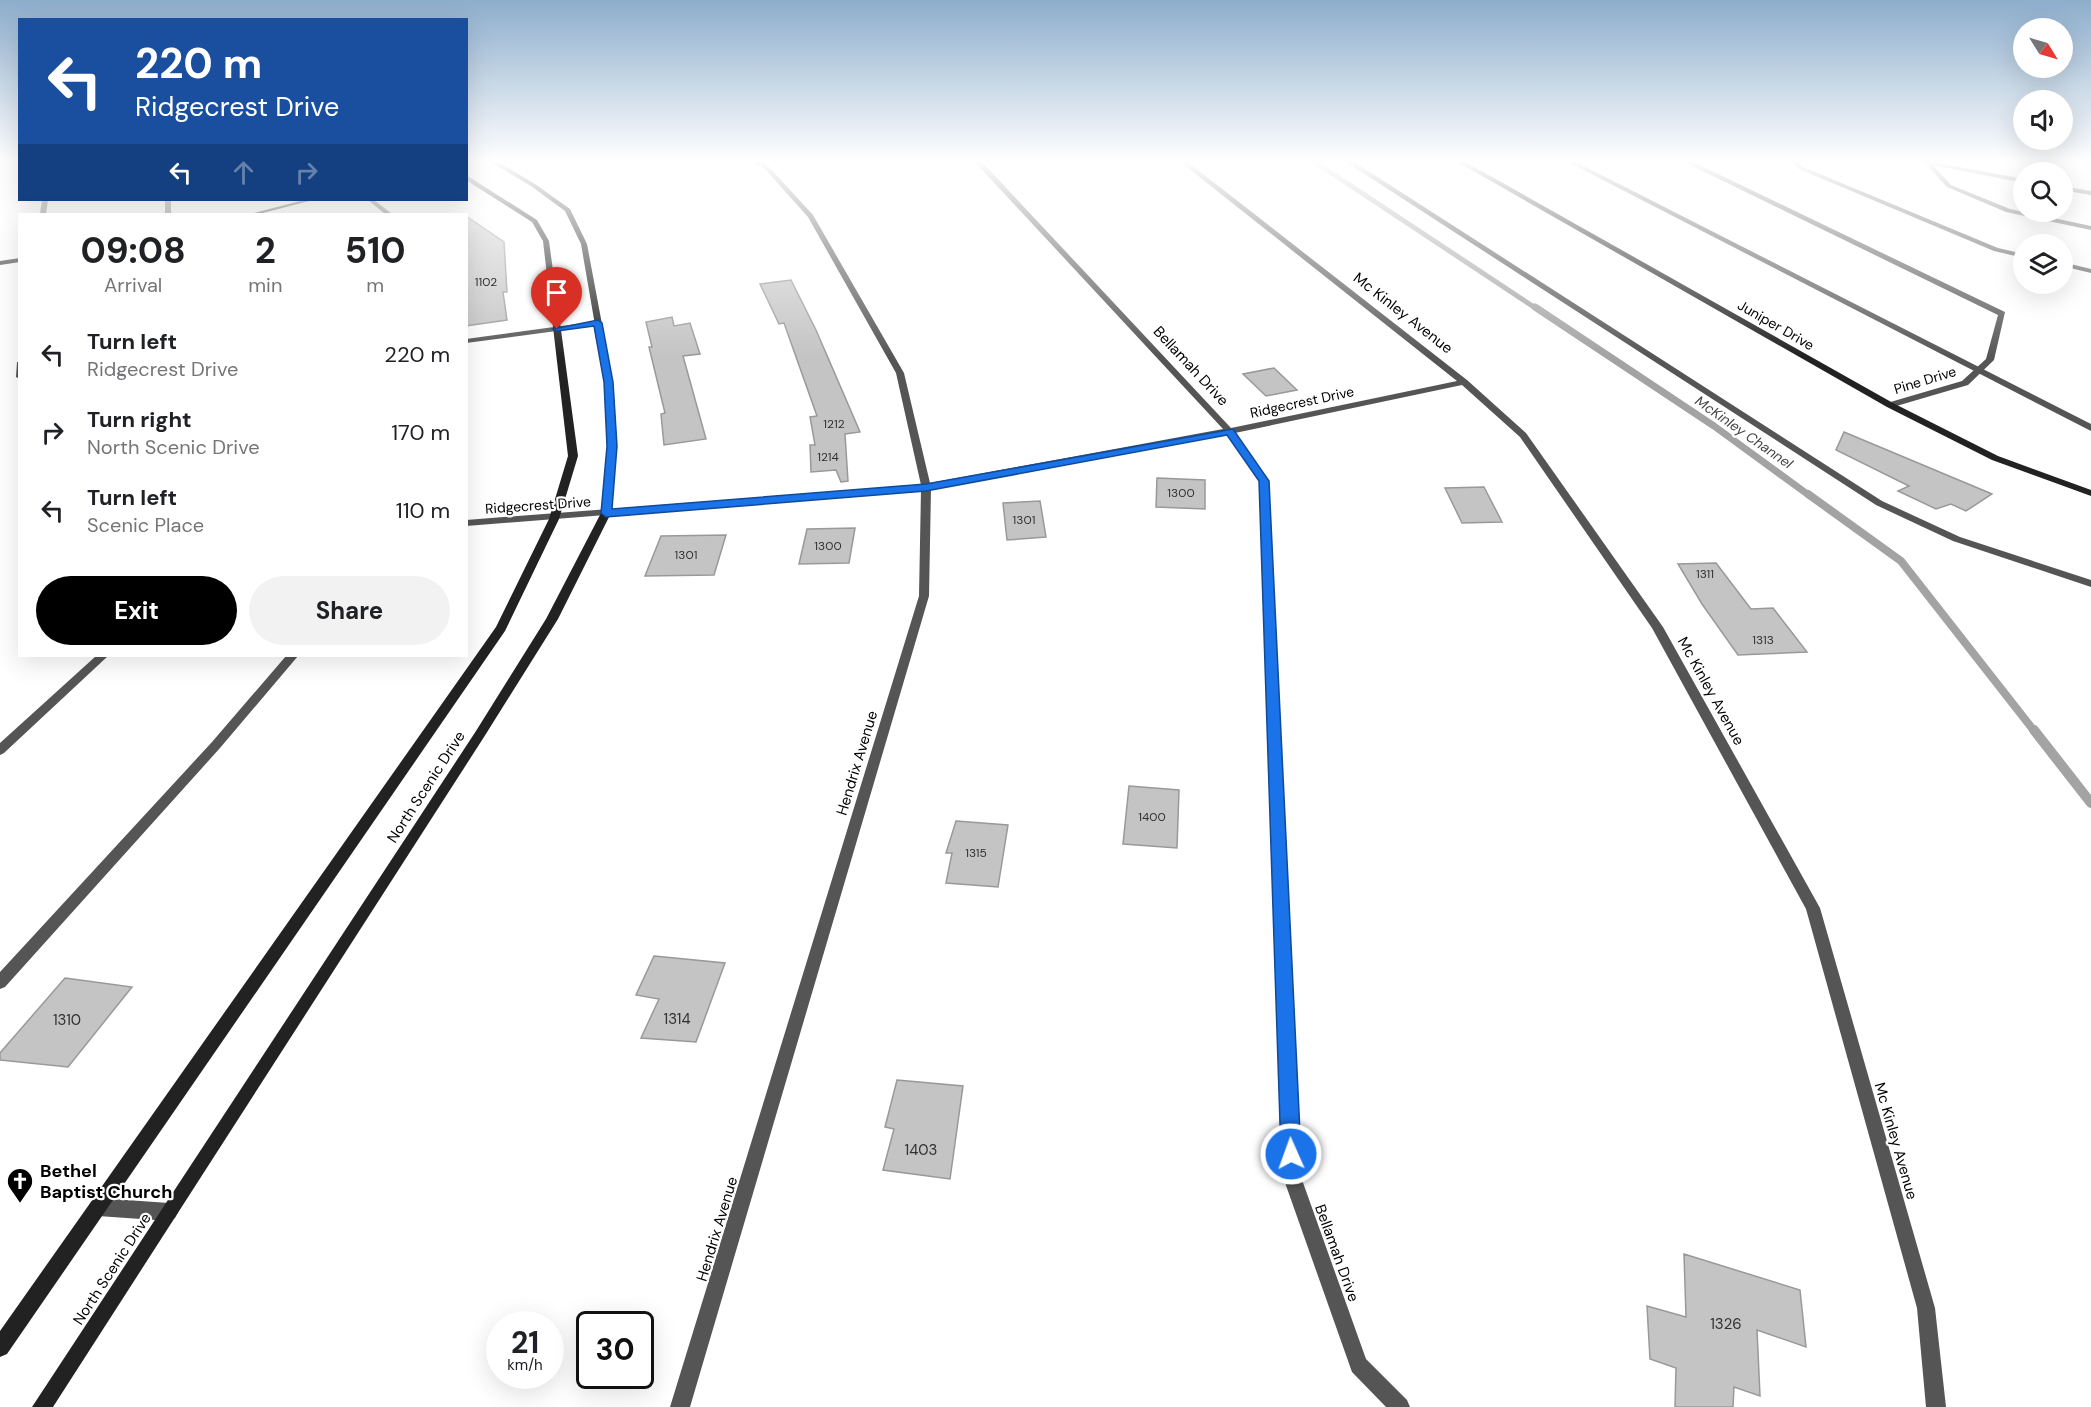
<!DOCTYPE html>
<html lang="en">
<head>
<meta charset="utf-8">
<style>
	:root { --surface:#fff; --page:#f2f2f2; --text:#202124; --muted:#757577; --accent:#000 }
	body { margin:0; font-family:"DM Sans",sans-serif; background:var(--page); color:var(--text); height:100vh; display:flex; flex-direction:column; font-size:22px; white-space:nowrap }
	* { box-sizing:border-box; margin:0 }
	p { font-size:20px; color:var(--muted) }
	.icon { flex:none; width:33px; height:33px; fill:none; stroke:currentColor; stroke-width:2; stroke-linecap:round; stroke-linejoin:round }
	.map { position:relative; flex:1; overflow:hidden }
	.panel { position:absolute; left:18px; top:213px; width:450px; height:444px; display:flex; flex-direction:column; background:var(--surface); border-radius:0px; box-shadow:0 6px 24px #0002 }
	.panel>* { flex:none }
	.top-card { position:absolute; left:18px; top:18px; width:450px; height:183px; border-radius:0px; box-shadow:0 6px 24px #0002; background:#1a4fa0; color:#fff; overflow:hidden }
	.needle { width:39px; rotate:127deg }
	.buttons { position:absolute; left:2013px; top:18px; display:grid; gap:12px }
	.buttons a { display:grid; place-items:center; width:60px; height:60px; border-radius:50%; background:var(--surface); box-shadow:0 6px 24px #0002; font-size:30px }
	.speed { position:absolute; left:486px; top:1311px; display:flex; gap:12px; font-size:30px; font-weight:700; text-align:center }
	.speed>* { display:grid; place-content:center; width:78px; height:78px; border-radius:50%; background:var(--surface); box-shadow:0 6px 24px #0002; line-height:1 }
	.speed small { font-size:15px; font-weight:400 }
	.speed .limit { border:3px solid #111; border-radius:9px; background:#fff; color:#111 }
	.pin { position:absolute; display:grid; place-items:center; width:51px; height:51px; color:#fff; margin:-62px -26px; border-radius:50% 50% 50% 0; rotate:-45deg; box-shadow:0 0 6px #0007 }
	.pin .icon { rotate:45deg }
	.me { position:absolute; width:66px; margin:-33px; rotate:358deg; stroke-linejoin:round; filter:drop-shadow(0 0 4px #0008) }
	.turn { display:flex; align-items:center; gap:21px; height:126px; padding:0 18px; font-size:27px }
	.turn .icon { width:78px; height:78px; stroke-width:2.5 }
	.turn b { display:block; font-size:42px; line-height:51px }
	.lanes { display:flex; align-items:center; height:57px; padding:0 18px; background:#0003; justify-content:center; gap:30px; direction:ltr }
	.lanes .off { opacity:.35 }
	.eta { display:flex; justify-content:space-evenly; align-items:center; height:102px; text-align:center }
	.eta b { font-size:36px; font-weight:700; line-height:42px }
	.cta { display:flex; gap:12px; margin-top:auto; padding:12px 18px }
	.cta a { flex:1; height:69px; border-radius:36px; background:var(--accent); color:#fff; font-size:24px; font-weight:700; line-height:69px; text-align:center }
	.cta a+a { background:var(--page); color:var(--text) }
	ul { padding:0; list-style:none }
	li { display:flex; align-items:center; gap:18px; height:78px; padding:0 18px }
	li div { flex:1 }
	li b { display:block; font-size:22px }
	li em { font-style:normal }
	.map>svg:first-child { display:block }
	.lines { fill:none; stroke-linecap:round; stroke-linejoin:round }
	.stream-far3 { stroke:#a3a3a3; stroke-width:5 }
	.stream-far2 { stroke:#a3a3a3; stroke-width:7 }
	.stream-far1 { stroke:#a3a3a3; stroke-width:8 }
	.stream { stroke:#a3a3a3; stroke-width:10 }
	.building { fill:#c4c4c4; stroke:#999; stroke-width:1.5 }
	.lane { fill:#555; fill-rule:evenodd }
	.street { fill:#555; fill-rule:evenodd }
	.secondary { fill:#222; fill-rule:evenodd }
	.route { fill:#1a73e8; stroke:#114b97; stroke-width:1.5 }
	.labels { text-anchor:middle; stroke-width:4.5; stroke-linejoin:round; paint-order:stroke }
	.number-label { font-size:12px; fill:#313131 }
	.far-street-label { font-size:14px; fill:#000; stroke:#fff }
	.far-water-label { font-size:14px; font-style:italic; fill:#444; stroke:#fff }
	.street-label { font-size:15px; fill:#000; stroke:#fff }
	.near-number-label { font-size:15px; fill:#313131 }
	.near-poi-label { font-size:18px; font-weight:bold; fill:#000; stroke:#fff; text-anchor:start }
</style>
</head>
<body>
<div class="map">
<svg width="2091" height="1407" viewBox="0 0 2091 1407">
	<rect width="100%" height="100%" fill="#fff"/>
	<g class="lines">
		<path class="stream-far3" d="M 1312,160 L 1537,309"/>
		<path class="stream-far2" d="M 1535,307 L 1714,426 L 1810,496"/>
		<path class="stream-far1" d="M 1808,494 L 1901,561 L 2035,732"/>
		<path class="stream" d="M 2034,730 L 2091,803"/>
	</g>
	<g class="building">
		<path d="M 466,216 L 504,242 L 507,292 L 503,292 L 507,320 L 466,326 Z"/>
		<path d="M 791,280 L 816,330 L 860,432 L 845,434 L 848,481 L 841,482 L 836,470 L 811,472 L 810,445 L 815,445 L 810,417 L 817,416 L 784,323 L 779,324 L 760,284 Z"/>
		<path d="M 672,317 L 674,326 L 690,323 L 700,354 L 683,356 L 706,439 L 664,445 L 661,414 L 665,413 L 649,347 L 652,347 L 646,322 Z"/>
		<path d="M 1274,368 L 1297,390 L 1266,396 L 1243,374 Z"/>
		<path d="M 1844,432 L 1992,494 L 1966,511 L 1951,504 L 1936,509 L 1898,491 L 1909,486 L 1836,450 Z"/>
		<path d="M 1157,478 L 1205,480 L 1205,509 L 1156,507 Z"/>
		<path d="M 1484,487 L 1502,522 L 1462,523 L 1445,488 Z"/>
		<path d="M 1040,501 L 1046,537 L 1007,540 L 1003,503 Z"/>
		<path d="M 855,528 L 849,563 L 799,564 L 807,529 Z"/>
		<path d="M 726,535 L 714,575 L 645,576 L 661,536 Z"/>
		<path d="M 1716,563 L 1751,609 L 1773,608 L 1807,652 L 1738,655 L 1702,604 L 1678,564 Z"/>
		<path d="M 1129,786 L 1179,790 L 1177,848 L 1123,844 Z"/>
		<path d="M 956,821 L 1008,825 L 998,887 L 946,883 L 952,853 L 946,853 Z"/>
		<path d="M 654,956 L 725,963 L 696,1042 L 641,1038 L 659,999 L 636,995 Z"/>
		<path d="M 65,978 L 132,987 L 68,1067 L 0,1060 L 0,1053 Z"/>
		<path d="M 897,1080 L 963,1086 L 950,1179 L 883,1170 L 894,1129 L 885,1127 Z"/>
		<path d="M 1684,1254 L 1800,1290 L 1806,1347 L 1757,1330 L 1760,1396 L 1734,1387 L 1733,1407 L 1675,1407 L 1676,1368 L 1650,1359 L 1647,1306 L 1686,1317 Z"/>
	</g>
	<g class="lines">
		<g class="lane">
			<path d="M 1343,160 L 1351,160 L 1882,501 L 1960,537 L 2091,580 L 2091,587 L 1953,541 L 1876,505 Z"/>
			<path d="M 1564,160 L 1572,160 L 2091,424 L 2091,431 Z"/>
			<path d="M 1790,160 L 1797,160 L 1803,167 L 1998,248 L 2024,254 L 2024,258 L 1994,251 L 1799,169 Z"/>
			<path d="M 1907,160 L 1922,160 L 2024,179 L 2024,183 Z"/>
			<path d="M 2062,186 L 2091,191 L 2091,195 L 2062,190 Z"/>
			<rect x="165" y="200" width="6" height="14"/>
			<path d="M 368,200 L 374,200 L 392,214 L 385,214 Z"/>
			<path d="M 2062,262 L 2091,269 L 2091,273 L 2062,266 Z"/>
			<path d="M 286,656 L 298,656 L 220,748 L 5,987 L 0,989 L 0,972 L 212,742 Z"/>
		</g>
		<g class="street">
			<path d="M 750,160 L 758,160 L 769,167 L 813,215 L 904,373 L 930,483 L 1223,429 L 973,160 L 980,160 L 1231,428 L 1457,381 L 1178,160 L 1185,160 L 1467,380 L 1526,433 L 1663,627 L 1820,908 L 1935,1308 L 1946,1407 L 1926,1407 L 1917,1308 L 1806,909 L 1652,628 L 1520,437 L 1462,385 L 1235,433 L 1269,481 L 1301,1177 L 1366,1359 L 1407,1400 L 1410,1407 L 1386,1407 L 1352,1372 L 1283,1177 L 1259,481 L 1227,434 L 931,489 L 929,596 L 690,1407 L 670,1407 L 919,596 L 921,490 L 466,526 L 466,520 L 921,485 L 896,373 L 808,217 L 765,169 Z"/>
			<path d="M 1680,160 L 1689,160 L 2005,312 L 1994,360 L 1968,385 L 1893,407 L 1887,407 L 1887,403 L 1962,381 L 1986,359 L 1998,315 Z"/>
			<path d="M 1928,160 L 1934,160 L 1932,164 L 1951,185 L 2010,209 L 2091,226 L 2091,230 L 2006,212 L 1947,187 L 1927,165 Z"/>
			<path d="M 42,200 L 48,200 L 46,214 L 40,214 Z"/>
			<path d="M 598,321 L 602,323 L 601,325 L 466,343 L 466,339 Z"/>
			<path d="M 17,362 L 20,362 L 20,379 L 16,377 Z"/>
			<path d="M 96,656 L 108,656 L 4,753 L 0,755 L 0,743 Z"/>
			<path d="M 98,1198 L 169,1203 L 175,1206 L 178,1212 L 175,1218 L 169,1221 L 98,1216 L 92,1213 L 89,1207 L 92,1201 Z"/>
		</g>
		<g class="secondary">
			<path d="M 487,160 L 495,160 L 535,184 L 570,209 L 587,244 L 613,383 L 617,446 L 611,513 L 558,619 L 484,737 L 53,1407 L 32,1407 L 476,731 L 546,619 L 601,513 L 607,446 L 605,383 L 581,244 L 565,211 L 531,186 Z"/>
			<path d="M 1454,160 L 1462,160 L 1893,403 L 1998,456 L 2091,490 L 2091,496 L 1992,460 L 1887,407 Z"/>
			<path d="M 466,175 L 537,220 L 549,241 L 578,456 L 559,519 L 505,631 L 7,1354 L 0,1357 L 0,1331 L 496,627 L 549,519 L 568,456 L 543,241 L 532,222 L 466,180 Z"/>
			<path d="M 304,200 L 313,200 L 259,214 L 250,214 Z"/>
			<path d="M 20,258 L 20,262 L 0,265 L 0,261 Z"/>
		</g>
	</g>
	<linearGradient id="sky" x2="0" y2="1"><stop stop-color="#8cadcc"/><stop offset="0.45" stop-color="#fff"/><stop offset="1" stop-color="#fff" stop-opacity="0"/></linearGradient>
	<rect width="2091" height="357" fill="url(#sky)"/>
	<path class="route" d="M 598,320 L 602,323 L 613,382 L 617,446 L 612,509 L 926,484 L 1233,429 L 1269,481 L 1301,1154 L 1298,1160 L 1291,1163 L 1284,1160 L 1281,1154 L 1259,481 L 1227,435 L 926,491 L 606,517 L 601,513 L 607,446 L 604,382 L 594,326 L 557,331 L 553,329 Z"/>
	<defs>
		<g id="church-pin" transform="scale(1.35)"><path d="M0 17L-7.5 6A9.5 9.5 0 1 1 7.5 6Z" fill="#000" stroke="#fff"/><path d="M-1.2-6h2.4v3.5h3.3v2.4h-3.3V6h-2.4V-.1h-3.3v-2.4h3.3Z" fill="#fff"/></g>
	</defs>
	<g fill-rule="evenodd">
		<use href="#church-pin" x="20" y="1181"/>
	</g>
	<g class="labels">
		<g class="number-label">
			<text x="486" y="286">1102</text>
			<text x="834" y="428">1212</text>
			<text x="828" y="461">1214</text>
			<text x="1181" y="497">1300</text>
			<text x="1024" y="524">1301</text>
			<text x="828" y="550">1300</text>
			<text x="686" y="559">1301</text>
			<text x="1705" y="578">1311</text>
			<text x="1763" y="644">1313</text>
			<text x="1152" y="821">1400</text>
			<text x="976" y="857">1315</text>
		</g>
		<g class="far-street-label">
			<text transform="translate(1776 325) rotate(30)" y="5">Juniper Drive</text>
			<text transform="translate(1925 380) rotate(-17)" y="5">Pine Drive</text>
			<text transform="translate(1302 402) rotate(-12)" y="5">Ridgecrest Drive</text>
			<text transform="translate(538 505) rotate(-4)" y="5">Ridgecrest Drive</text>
		</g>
		<g class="far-water-label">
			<text transform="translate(1744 432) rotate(35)" y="5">McKinley Channel</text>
		</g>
		<g class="street-label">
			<text transform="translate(1403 313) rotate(38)" y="5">Mc Kinley Avenue</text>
			<text transform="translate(1191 366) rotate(47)" y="5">Bellamah Drive</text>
			<text transform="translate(1711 691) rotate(61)" y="5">Mc Kinley Avenue</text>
			<text transform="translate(857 763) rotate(-73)" y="5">Hendrix Avenue</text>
			<text transform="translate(426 787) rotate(-57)" y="5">North Scenic Drive</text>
			<text transform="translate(1896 1141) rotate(74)" y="5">Mc Kinley Avenue</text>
			<text transform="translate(717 1229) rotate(-73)" y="5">Hendrix Avenue</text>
			<text transform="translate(1337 1253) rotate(70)" y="5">Bellamah Drive</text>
			<text transform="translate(112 1269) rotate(-57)" y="5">North Scenic Drive</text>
		</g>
		<g class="near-number-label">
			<text x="677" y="1024">1314</text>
			<text x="67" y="1025">1310</text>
			<text x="921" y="1155">1403</text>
			<text x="1726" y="1329">1326</text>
		</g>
		<g class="near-poi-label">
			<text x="40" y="1177">Bethel<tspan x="40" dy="21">Baptist Church</tspan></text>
		</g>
	</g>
</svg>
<div class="buttons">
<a><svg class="needle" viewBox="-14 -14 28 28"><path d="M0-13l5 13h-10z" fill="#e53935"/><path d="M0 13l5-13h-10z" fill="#757577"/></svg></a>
<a><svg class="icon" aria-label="sound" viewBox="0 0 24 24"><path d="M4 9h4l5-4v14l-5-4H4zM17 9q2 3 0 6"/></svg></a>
<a><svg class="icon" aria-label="search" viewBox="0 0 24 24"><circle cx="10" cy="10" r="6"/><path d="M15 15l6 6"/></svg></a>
<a><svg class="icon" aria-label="layers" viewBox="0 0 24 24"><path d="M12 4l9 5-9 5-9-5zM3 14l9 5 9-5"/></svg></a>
</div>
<div class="speed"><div>21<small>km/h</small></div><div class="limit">30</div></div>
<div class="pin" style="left:557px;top:329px;background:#d93025"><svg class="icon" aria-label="arrive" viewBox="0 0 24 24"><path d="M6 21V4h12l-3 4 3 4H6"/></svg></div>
<svg class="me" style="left:1291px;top:1154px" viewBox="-20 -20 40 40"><circle r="17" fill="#1a73e8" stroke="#fff" stroke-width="3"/><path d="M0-11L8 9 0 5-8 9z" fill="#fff"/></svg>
<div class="top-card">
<div class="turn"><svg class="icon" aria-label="left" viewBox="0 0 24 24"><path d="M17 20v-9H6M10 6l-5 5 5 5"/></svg><div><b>220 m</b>Ridgecrest Drive</div></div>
<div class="lanes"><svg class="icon" aria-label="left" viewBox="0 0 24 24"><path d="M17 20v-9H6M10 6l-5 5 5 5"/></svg><svg class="icon off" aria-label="ahead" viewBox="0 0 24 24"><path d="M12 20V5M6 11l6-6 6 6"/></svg><svg class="icon off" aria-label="right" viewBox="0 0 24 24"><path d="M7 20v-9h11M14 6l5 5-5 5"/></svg></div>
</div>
<section class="panel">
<div class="eta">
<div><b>09:08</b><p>Arrival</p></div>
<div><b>2</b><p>min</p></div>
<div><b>510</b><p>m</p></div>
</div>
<ul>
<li><svg class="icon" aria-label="left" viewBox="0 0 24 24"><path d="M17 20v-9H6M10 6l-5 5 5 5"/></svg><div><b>Turn left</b><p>Ridgecrest Drive</p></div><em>220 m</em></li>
<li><svg class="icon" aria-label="right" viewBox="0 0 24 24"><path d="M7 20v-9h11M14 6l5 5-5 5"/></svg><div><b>Turn right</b><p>North Scenic Drive</p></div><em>170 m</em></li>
<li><svg class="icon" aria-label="left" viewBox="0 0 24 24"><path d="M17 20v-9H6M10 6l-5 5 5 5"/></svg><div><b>Turn left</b><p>Scenic Place</p></div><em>110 m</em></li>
</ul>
<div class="cta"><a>Exit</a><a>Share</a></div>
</section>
</div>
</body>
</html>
